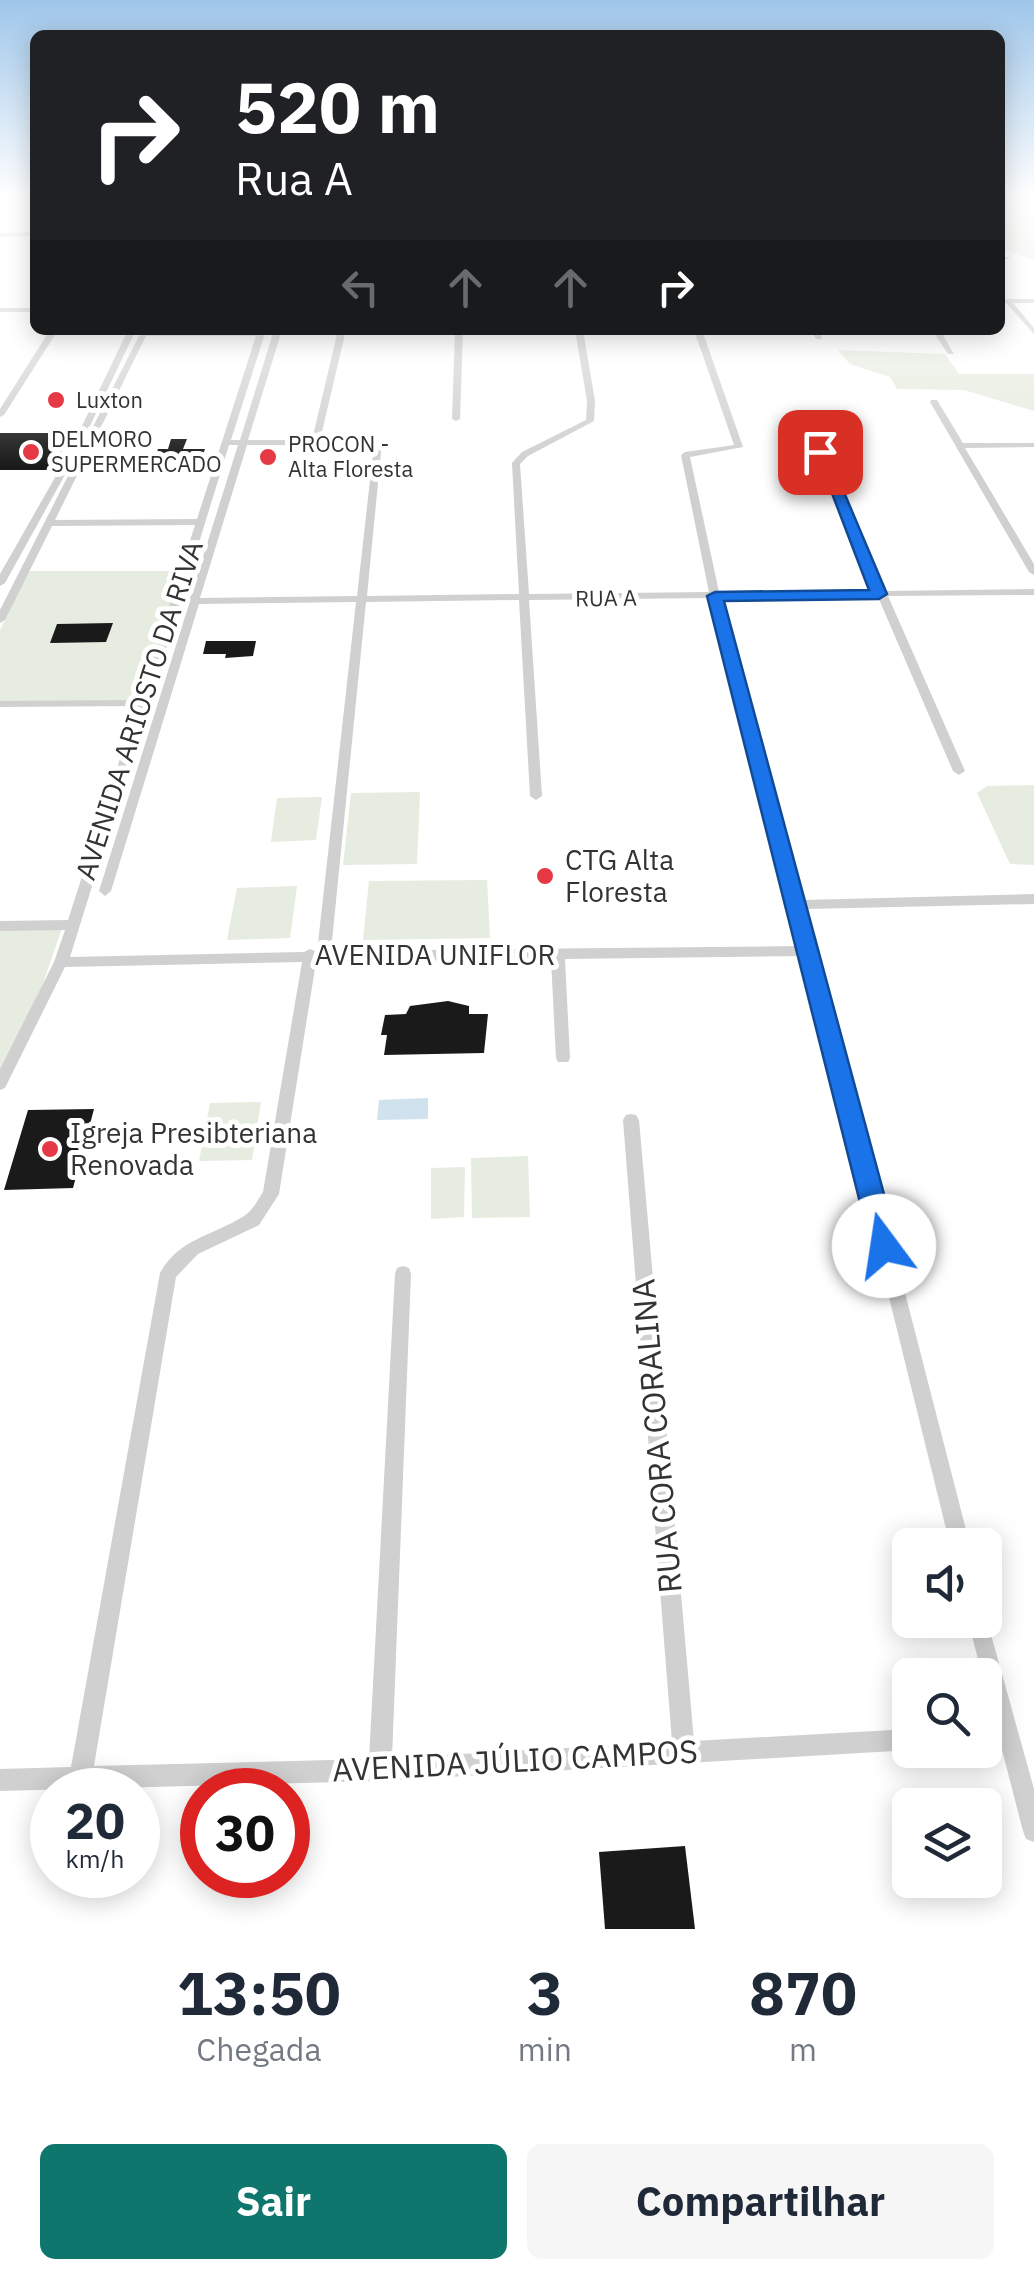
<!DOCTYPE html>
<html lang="pt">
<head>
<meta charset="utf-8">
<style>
	:root { --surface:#fff; --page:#f6f6f7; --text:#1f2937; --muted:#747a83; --accent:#0f766e }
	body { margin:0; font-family:"IBM Plex Sans",sans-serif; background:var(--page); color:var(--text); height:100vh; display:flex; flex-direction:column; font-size:38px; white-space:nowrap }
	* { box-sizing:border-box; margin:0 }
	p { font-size:32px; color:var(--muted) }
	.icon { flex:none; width:55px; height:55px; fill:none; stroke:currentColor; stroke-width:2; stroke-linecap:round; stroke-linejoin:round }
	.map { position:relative; height:1929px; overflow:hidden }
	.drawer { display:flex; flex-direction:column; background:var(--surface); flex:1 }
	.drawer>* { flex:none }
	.guide { position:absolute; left:30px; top:30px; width:975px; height:305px; border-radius:15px; box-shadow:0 5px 25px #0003; background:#202124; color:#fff; overflow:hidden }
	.tools { position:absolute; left:892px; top:1528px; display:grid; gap:20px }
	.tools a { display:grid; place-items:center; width:110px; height:110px; border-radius:15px; background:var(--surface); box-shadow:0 5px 25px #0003; font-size:50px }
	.speed { position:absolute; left:30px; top:1768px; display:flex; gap:20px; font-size:50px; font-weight:700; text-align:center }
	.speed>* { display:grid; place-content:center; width:130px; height:130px; border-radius:50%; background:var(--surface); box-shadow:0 5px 25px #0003; line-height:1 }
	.speed small { font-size:25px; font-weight:400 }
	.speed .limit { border:15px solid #d22; background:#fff; color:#111 }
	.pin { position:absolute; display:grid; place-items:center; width:85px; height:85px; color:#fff; margin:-42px; border-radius:20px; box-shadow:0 5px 15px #0006 }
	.me { position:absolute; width:110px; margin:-55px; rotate:346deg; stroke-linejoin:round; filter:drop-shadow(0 0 8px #0008) }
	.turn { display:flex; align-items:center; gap:35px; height:210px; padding:0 40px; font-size:45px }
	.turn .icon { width:130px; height:130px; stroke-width:2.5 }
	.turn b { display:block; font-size:70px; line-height:85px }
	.lanes { display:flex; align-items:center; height:95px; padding:0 40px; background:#0003; justify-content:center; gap:50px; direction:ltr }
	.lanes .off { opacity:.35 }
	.eta { display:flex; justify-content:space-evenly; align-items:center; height:170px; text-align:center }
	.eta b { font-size:60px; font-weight:800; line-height:70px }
	.button { display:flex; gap:20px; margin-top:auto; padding:20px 40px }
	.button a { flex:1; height:115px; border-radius:15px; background:var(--accent); color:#fff; font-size:40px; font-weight:800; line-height:115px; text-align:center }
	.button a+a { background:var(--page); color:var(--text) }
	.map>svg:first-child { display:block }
	.green { fill:#e6ecdf }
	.water { fill:#cfe2ee }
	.building { fill:#1a1a1a }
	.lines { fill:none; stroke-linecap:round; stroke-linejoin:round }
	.minor { fill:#d0d0d0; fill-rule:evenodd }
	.route { fill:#1a73e8; stroke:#114b97; stroke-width:2.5 }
	.poi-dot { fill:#e63946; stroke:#fff; stroke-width:4 }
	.labels { text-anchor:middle; stroke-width:10; stroke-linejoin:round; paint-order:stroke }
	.far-poi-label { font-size:22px; fill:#333; stroke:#fff; text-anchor:start }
	.far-street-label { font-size:22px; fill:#333; stroke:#fff }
	.street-label { font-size:28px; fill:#333; stroke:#fff }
	.poi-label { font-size:28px; fill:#333; stroke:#fff; text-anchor:start }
	.near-street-label { font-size:32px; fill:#333; stroke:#fff }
</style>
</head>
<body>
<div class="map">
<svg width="1034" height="1929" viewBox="0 0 1034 1929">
	<rect width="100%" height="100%" fill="#fff"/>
	<g class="green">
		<path d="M 1000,197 L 1034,197 L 1034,260 L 1000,248 Z"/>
		<path d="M 838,350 L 945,354 L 959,374 L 1034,374 L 1034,411 L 964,390 L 897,389 L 890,377 L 850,364 Z"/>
		<path d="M 29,571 L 183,571 L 141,701 L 0,701 L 0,630 Z"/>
		<path d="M 1034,785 L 1034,865 L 1010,864 L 977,793 L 987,786 Z"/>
		<path d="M 420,792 L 417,864 L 343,865 L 351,793 Z"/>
		<path d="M 322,797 L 316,840 L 271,842 L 277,798 Z"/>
		<path d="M 487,880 L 490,938 L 363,940 L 369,881 Z"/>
		<path d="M 297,886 L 290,938 L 227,940 L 237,888 Z"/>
		<path d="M 62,928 L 41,989 L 0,1069 L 0,930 Z"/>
		<path d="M 261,1102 L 252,1160 L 199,1161 L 210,1103 Z"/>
		<path d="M 528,1156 L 530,1217 L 472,1218 L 471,1158 Z"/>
		<path d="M 465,1167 L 464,1217 L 431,1219 L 431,1168 Z"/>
	</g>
	<path class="water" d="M 428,1098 L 428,1119 L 377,1120 L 379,1100 Z"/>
	<g class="building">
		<path d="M 0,433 L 72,433 L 51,470 L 0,470 Z"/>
		<path d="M 171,439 L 187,439 L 183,449 L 205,449 L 201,460 L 154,461 L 158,449 L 168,449 Z"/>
		<path d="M 113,623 L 106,642 L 50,643 L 57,624 Z"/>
		<path d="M 206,641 L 256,641 L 253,656 L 225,658 L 226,654 L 203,654 Z"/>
		<path d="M 448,1001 L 469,1006 L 469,1014 L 488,1014 L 484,1053 L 384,1055 L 387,1035 L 381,1035 L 385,1015 L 406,1014 L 410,1006 Z"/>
		<path d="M 94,1109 L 73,1188 L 4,1190 L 28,1110 Z"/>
		<path d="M 685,1846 L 695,1929 L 605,1929 L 599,1852 Z"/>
	</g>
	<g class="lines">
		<g class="minor">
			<path d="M 35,232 L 35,236 L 0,237 L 0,233 Z"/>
			<path d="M 1000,256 L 1012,258 L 1000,260 Z"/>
			<path d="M 1034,299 L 1034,303 L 1013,303 L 1034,328 L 1034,334 L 1006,303 L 1002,301 L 1005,299 Z"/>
			<rect x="0" y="308" width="35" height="4"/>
			<path d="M 50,330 L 58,330 L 4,415 L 0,417 L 0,409 Z"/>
			<path d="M 128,330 L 136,330 L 77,453 L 5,583 L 0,586 L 0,574 L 69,453 Z"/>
			<path d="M 142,330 L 150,330 L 149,332 L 258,332 L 266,330 L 231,440 L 240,440 L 274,330 L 282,330 L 248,440 L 312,440 L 338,330 L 346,330 L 320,440 L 378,440 L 382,442 L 367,596 L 519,594 L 512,463 L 522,452 L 586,420 L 587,401 L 575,330 L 583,330 L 595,401 L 594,421 L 528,456 L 520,464 L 529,594 L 709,592 L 681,455 L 685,452 L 734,445 L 694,330 L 702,330 L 743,447 L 690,457 L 719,592 L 876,591 L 816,452 L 820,449 L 824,452 L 885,591 L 1034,589 L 1034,595 L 888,596 L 965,771 L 959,775 L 953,771 L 878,597 L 721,598 L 803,900 L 1034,894 L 1034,904 L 806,909 L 970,1545 L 950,1545 L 805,956 L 565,959 L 570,1058 L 568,1062 L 558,1062 L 556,1058 L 551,959 L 316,962 L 279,1194 L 259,1225 L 198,1254 L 176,1277 L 94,1766 L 369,1759 L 395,1274 L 397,1268 L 403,1266 L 409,1268 L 411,1274 L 392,1758 L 672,1742 L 623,1120 L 626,1115 L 631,1114 L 636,1115 L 639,1120 L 694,1741 L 910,1729 L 910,1750 L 912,1750 L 380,1781 L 0,1791 L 0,1769 L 71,1767 L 160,1273 C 179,1238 213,1236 244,1216 C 252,1211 258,1200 263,1192 L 302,962 L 65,967 L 5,1088 L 0,1090 L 0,1069 L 54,962 L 65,930 L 0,931 L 0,921 L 68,920 L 137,706 L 0,707 L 0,701 L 139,700 L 195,525 L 52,526 L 5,620 L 0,623 L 0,610 ZM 146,336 L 256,336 L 197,519 L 55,520 ZM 229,445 L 238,445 L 190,598 L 182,598 ZM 247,445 L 374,445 L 357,596 L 200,598 ZM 711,598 L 791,903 L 789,905 L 792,909 L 802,946 L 331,951 L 366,602 L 519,600 L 530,796 L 536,800 L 542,796 L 529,600 ZM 356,602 L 317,952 L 310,949 L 304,952 L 70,957 L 180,604 L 189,604 L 99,891 L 105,896 L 111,891 L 199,604 Z"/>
			<path d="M 455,330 L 463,330 L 460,419 L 456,421 L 452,419 Z"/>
			<path d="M 812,330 L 820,330 L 822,339 L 816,339 Z"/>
			<path d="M 932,330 L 940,330 L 954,354 L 948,354 Z"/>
			<path d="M 931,400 L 937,400 L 963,443 L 1034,443 L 1034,447 L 965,448 L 1034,564 L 1034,575 L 1029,572 L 930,402 Z"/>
			<path d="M 985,1613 L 1034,1789 L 1034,1842 L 1026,1839 L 1023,1831 L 1001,1746 L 985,1747 L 985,1725 L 995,1725 L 985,1687 L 985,1675 L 982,1675 L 968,1620 L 985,1620 Z"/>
		</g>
	</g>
	<linearGradient id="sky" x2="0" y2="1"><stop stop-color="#9ec6ea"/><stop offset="0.42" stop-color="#fff"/><stop offset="1" stop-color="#fff" stop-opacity="0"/></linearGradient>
	<rect width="1034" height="467" fill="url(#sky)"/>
	<path class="route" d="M 815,449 L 827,452 L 887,594 L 879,599 L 724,601 L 898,1246 L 894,1254 L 884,1258 L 875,1254 L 871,1246 L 707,596 L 715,592 L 869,590 Z"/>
	<g class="poi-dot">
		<circle cx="56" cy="400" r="10"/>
		<circle cx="31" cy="452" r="10"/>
		<circle cx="268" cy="457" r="10"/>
		<circle cx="545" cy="876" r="10"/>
		<circle cx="50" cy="1149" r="10"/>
	</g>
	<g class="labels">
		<g class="far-poi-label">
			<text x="76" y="408">Luxton</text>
			<text x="51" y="447">DELMORO<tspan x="51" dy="25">SUPERMERCADO</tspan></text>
			<text x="288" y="452">PROCON -<tspan x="288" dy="25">Alta Floresta</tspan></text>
		</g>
		<g class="far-street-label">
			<text transform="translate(606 598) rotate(-1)" y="8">RUA A</text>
		</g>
		<g class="street-label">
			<text transform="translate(139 710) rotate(-72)" y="10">AVENIDA ARIOSTO DA RIVA</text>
			<text x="435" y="965">AVENIDA UNIFLOR</text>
		</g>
		<g class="poi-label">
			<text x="565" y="870">CTG Alta<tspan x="565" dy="32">Floresta</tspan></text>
			<text x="70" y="1143">Igreja Presibteriana<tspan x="70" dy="32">Renovada</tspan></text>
		</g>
		<g class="near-street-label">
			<text transform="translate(657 1436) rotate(-95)" y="11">RUA CORA CORALINA</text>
			<text transform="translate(515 1761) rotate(-3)" y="11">AVENIDA JÚLIO CAMPOS</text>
		</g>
	</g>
</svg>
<div class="tools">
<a><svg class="icon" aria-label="sound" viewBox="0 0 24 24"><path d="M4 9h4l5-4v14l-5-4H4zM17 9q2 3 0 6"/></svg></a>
<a><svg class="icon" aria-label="search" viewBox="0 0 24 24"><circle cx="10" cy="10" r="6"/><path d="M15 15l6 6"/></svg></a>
<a><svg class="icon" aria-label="layers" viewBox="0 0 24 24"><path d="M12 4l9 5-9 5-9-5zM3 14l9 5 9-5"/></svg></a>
</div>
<div class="speed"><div>20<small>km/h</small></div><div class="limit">30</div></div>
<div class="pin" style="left:820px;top:452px;background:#d93025"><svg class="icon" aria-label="arrive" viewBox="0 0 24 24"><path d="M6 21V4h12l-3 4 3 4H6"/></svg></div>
<svg class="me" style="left:884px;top:1246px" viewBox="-20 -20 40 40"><circle r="19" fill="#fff"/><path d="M0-13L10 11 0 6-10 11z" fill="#1a73e8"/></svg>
<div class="guide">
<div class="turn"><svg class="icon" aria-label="right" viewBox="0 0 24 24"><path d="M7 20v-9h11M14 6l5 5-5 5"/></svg><div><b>520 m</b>Rua A</div></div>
<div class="lanes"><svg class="icon off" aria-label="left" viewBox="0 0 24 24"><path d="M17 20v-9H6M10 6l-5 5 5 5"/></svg><svg class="icon off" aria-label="ahead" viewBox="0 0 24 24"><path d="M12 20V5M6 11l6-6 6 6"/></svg><svg class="icon off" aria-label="ahead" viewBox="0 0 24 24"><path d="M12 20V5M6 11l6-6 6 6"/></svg><svg class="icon" aria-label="right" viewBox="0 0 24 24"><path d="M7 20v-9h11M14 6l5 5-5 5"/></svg></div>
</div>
</div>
<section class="drawer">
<div class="eta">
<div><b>13:50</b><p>Chegada</p></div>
<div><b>3</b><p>min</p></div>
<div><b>870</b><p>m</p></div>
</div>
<div class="button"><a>Sair</a><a>Compartilhar</a></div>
</section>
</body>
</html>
